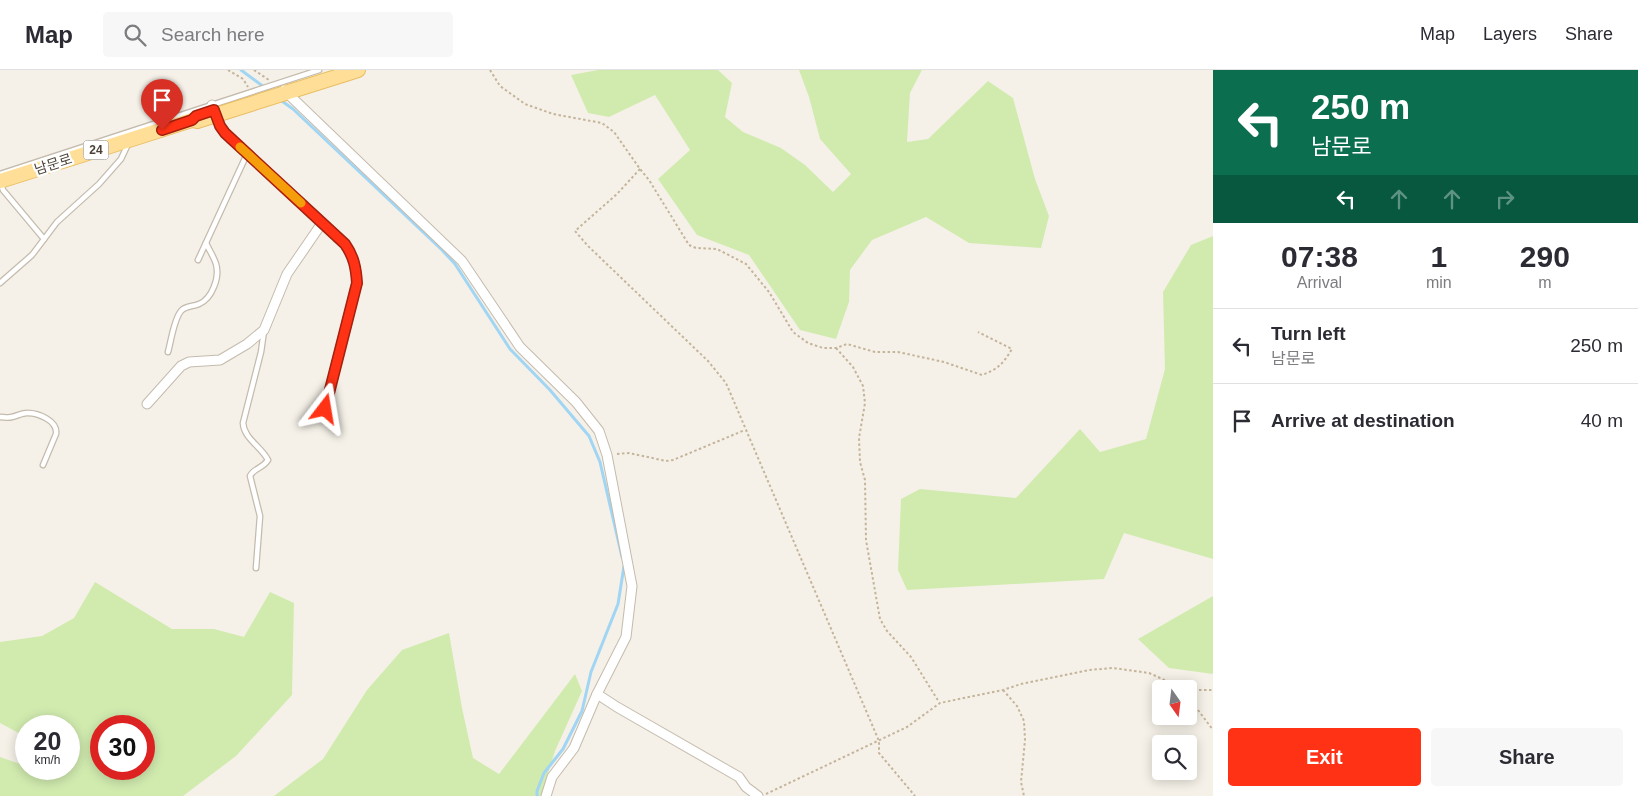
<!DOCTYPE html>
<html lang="en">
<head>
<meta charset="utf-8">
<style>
	:root { --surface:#fff; --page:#f7f7f7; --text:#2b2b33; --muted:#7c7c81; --line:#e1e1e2; --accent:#ff3215 }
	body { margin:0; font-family:Helvetica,"Noto Sans KR",sans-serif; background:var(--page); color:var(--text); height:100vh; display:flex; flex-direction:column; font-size:19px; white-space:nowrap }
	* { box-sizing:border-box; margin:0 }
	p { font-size:16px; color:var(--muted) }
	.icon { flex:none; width:28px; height:28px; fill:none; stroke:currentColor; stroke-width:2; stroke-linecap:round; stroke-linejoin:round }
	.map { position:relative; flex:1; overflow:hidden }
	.details { display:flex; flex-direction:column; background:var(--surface); width:425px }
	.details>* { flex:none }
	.hud { background:#0b6e4f; color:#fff; overflow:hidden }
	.needle { width:32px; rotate:166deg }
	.buttons { position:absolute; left:1152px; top:610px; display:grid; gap:10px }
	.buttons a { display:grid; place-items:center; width:45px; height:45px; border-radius:5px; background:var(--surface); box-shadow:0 2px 12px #0003; font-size:25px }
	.speed { position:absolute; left:15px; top:645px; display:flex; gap:10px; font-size:25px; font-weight:700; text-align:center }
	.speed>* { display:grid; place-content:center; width:65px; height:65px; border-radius:50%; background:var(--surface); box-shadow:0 2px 12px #0003; line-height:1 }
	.speed small { font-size:12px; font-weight:400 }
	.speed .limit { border:8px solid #d22; background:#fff; color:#111 }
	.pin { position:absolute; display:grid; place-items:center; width:42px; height:42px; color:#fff; margin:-51px -21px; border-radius:50% 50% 50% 0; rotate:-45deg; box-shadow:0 0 5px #0007 }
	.pin .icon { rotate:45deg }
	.me { position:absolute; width:55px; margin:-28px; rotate:14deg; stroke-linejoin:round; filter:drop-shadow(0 0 4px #0008) }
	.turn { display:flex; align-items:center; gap:18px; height:105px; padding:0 15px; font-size:22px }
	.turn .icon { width:65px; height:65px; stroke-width:2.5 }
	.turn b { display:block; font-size:35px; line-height:42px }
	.lanes { display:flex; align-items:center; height:48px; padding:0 15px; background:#0003; justify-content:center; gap:25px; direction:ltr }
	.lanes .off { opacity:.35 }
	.eta { display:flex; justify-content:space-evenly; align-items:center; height:85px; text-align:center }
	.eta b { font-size:30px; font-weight:700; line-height:35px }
	.button { display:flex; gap:10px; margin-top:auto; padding:10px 15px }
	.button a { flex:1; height:58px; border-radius:5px; background:var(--accent); color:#fff; font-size:20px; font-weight:700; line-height:58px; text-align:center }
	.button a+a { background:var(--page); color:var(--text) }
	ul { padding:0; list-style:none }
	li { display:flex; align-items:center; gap:15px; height:75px; padding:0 15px; border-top:1px solid var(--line) }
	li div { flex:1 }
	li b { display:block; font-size:19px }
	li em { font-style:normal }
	header { display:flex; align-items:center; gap:30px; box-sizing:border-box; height:70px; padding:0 25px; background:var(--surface); border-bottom:1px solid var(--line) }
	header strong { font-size:24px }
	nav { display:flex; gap:28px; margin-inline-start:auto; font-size:18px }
	.search { width:350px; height:45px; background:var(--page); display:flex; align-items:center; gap:12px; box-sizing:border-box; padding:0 18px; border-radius:5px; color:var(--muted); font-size:19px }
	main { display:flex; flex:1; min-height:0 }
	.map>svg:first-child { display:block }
	.green { fill:#d1ebaf; fill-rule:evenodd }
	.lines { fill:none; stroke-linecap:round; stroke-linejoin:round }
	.stream { stroke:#a1d5f4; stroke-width:3 }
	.lane-casing { stroke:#c4bbad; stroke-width:7 }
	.street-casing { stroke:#c4bbad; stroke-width:11 }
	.primary-casing { stroke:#eabd61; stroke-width:16 }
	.path { stroke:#c4b49a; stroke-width:2; stroke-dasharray:2.5 2.5; stroke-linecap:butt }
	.lane { stroke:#fff; stroke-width:4.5 }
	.street { stroke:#fff; stroke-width:9 }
	.primary { stroke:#ffdf97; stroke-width:14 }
	.route-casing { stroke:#a6200e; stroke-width:12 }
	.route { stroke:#ff3215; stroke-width:9 }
	.slow { stroke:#f59e0b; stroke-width:9 }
	.labels { text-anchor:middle; stroke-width:4.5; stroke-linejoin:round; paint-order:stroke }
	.shield { fill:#fff; stroke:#807a72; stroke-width:1 }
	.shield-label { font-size:12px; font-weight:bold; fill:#494136 }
	.street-label { font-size:14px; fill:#494136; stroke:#fff }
</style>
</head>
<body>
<header>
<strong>Map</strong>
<div class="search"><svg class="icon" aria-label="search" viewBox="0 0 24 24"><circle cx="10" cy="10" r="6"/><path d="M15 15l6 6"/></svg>Search here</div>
<nav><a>Map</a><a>Layers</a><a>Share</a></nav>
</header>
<main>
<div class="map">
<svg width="1213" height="726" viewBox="0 0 1213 726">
	<rect width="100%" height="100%" fill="#f5f1e8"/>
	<g class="green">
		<path d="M 598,0 L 718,0 L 732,13 L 725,47 L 743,62 L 781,78 L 805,95 L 833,122 L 851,104 L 820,69 L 809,27 L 799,0 L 922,0 L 910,23 L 907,72 L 928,69 L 988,11 L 1013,28 L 1035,109 L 1049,146 L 1041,178 L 969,173 L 926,147 L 872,170 L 850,200 L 849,232 L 836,269 L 800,260 L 749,185 L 697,165 L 658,109 L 690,80 L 655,25 L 609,47 L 588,43 L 571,5 Z"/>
		<path d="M 1213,166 L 1213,489 L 1124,463 L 1104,509 L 907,520 L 898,500 L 901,429 L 920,419 L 1016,428 L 1080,359 L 1100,382 L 1146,369 L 1165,299 L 1163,222 L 1191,175 Z"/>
		<path d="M 95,512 L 172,559 L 214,559 L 244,567 L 270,522 L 294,533 L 292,625 L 236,686 L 183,726 L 0,726 L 0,687 L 26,696 L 26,699 L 41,700 L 41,699 L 69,699 L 69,656 L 26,656 L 26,667 L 0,653 L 0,572 L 42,566 L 74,548 ZM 144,656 L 144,699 L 101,699 L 101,656 Z"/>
		<path d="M 1213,526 L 1213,604 L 1169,598 L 1138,569 Z"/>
		<path d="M 449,563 L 462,638 L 473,688 L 499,704 L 575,604 L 582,621 L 555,681 L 541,726 L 274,726 L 323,689 L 367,620 L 402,580 Z"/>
	</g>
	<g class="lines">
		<g class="stream">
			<path d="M 241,0 L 272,23"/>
			<path d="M 279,29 L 293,39 L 442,180 L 455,194 L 510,279 L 550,320 L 589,366 L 600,392 L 622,487"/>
			<path d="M 537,726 L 537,721 L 544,703 L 563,679 L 582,641 L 591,602 L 618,534 L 624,496"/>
		</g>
		<g class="lane-casing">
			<g id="lane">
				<path d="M 0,104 L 319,0"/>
				<path d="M 1,114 L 3,120 L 44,169"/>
				<path d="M 198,190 L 247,84"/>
				<path d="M 0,213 L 32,185 L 57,152 L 99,114 L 121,89 L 128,74"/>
				<path d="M 168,282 C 171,271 174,249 181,241 C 186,235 192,237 199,234 C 212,229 220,207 216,194 C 214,187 209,180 206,173"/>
				<path d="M 0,347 C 4,347 8,348 12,347 C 17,346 22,343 27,343 C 39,343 58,351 56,364 L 43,395"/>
				<path d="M 256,498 L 260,446 L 250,406 C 254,398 262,399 268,390 C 261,376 244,369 243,353 L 261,282 L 264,261"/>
			</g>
		</g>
		<g class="street-casing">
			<g id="street">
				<path d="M 284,20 L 462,191 L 520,277 L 576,332 L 599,361 L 607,385 L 632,516 L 626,567 L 597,624 L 617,637 L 739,707 L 746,717 L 758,726"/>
				<path d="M 212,35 L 220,55 L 225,63 L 345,174 C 354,187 356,198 357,213 L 325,339"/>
				<path d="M 147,334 L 181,296 L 189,292 L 220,290 L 247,274 L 264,260 L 287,204 L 322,153"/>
				<path d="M 546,726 L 552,707 L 574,678 L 597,624"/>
			</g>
		</g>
		<g class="primary-casing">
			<path id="primary" d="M 0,111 L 192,50 L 197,51 L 358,0"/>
		</g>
		<g class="path">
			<path d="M 228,0 L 243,9 L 248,17"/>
			<path d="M 254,0 L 269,10"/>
			<path d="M 490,0 L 500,16 L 525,34 L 553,44 L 602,53 L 614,62 L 640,99 L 649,110 L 689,175 L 696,178 L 717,179 L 746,194 L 769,222 L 793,262 L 808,273 L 823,278 L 836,278 L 847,274 L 875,282 L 898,282 L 944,292 L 982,305 C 998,299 1003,294 1012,279 L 978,262"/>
			<path d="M 640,99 L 617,124 L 575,161 L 588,176 L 708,291 L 726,313 L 879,671 L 879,683 L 915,726"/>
			<path d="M 836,278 L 853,297 L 863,316 L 865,333 L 859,368 L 860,392 L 865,410 L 866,470 L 880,549 L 887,561 L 911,587 L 939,632"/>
			<path d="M 617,384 L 629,383 L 666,391 L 673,390 L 745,360"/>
			<path d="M 1003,620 L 1017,636 L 1024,651 L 1025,670 L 1021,712 L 1024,726"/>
			<path d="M 1189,620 L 1213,620"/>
			<path d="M 1189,628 L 1213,660"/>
			<path d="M 766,724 L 907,657 L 940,633 L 1003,620 L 1021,614 L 1089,600 L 1113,598 L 1149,603 L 1167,611 L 1172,619"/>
		</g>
		<use href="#lane" class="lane"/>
		<use href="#street" class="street"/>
		<use href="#primary" class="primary"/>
	</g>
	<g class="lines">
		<g class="route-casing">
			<path id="route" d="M 162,60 L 192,50 L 196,46 L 214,40 L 220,56 L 225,63 L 345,174 C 354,187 356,198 357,213 L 325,339"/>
		</g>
		<use href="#route" class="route"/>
		<path class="slow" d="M 240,77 L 301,133"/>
	</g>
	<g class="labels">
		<rect class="shield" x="83.5" y="70.5" width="25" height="19" rx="4"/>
		<g class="shield-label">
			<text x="96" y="84">24</text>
		</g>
		<g class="street-label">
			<text transform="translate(53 94) rotate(-18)" y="5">남문로</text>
		</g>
	</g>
</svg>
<div class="buttons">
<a><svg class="needle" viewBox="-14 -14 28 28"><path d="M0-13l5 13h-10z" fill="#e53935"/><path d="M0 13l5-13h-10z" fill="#7c7c81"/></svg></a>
<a><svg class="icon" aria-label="search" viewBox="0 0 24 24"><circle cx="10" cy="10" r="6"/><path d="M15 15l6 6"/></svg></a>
</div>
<div class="speed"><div>20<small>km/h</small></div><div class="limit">30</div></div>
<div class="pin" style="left:162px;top:60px;background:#d93025"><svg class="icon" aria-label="arrive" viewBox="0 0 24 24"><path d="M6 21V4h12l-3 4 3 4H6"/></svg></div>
<svg class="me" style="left:325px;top:339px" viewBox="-20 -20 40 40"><path d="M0-17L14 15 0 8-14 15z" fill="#ff3215" stroke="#fff" stroke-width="4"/></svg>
</div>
<section class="details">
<div class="hud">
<div class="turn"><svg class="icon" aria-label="left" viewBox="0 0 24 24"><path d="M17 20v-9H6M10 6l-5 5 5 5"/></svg><div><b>250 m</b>남문로</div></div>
<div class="lanes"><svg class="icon" aria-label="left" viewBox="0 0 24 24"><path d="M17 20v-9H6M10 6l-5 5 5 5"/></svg><svg class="icon off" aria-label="ahead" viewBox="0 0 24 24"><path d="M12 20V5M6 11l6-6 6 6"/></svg><svg class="icon off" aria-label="ahead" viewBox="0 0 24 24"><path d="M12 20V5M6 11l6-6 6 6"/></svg><svg class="icon off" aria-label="right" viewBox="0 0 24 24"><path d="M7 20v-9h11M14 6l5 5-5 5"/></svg></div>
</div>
<div class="eta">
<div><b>07:38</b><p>Arrival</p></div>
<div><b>1</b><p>min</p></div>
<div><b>290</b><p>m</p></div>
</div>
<ul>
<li><svg class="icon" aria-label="left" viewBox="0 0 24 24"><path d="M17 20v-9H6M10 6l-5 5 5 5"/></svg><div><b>Turn left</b><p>남문로</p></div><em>250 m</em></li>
<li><svg class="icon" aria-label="arrive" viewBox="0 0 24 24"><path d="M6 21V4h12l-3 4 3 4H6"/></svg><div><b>Arrive at destination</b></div><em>40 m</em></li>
</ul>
<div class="button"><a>Exit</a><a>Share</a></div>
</section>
</main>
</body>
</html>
